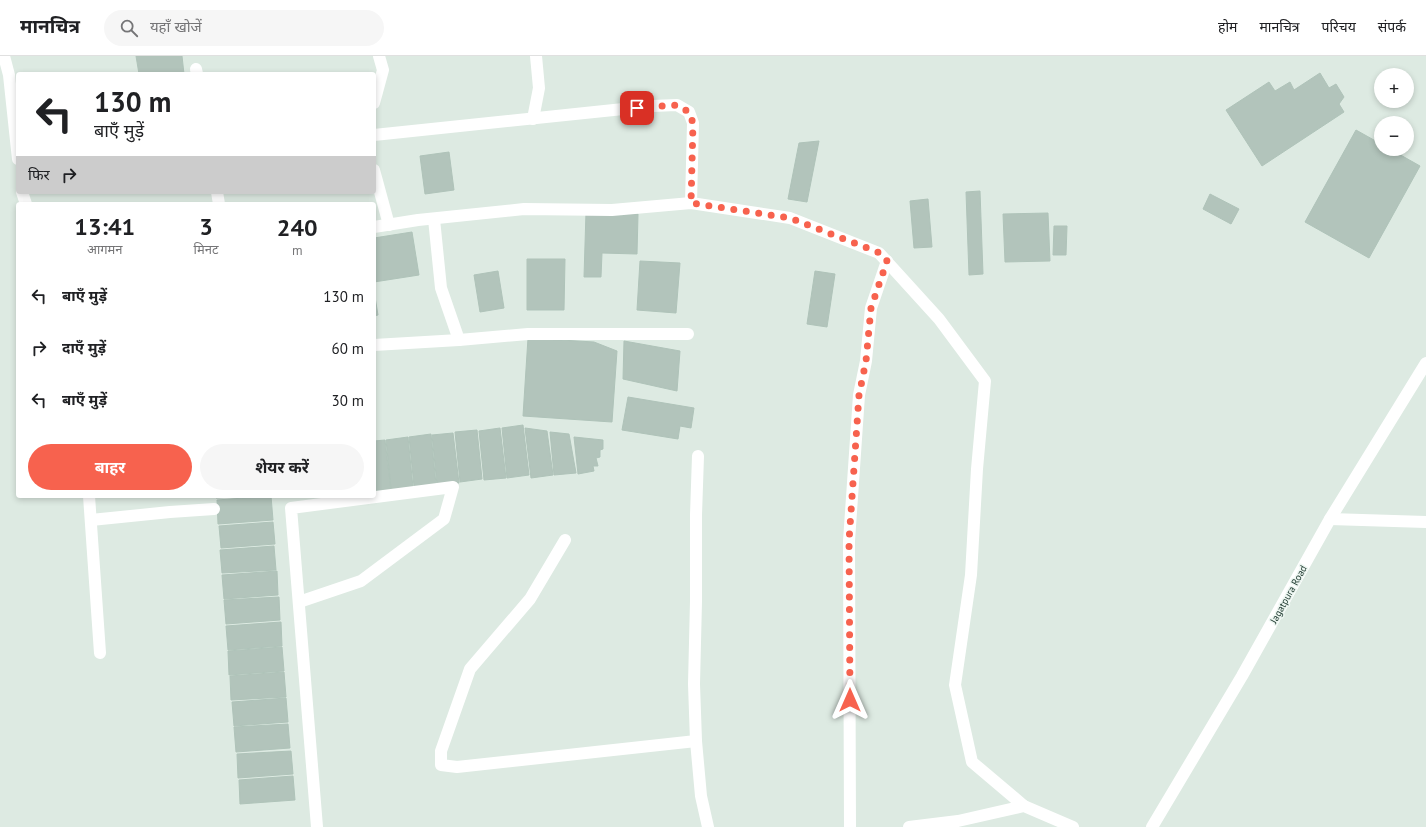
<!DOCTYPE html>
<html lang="hi">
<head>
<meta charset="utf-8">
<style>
	:root { --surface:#fff; --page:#f6f6f6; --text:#202124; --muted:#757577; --line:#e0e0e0; --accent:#f7624e }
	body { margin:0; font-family:"PT Sans","Noto Sans Devanagari",sans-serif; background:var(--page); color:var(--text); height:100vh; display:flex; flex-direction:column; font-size:15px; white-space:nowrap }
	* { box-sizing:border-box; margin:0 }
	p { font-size:13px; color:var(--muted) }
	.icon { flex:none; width:22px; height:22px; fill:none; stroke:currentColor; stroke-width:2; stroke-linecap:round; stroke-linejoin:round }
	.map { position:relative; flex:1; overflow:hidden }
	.details { position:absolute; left:16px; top:146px; width:360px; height:296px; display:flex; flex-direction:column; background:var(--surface); border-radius:4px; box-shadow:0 2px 6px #0003 }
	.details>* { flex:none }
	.hud { position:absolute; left:16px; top:16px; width:360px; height:122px; border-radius:4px; box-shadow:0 2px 6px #0003; background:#fff; color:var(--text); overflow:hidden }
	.fabs { position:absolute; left:1374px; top:12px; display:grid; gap:8px }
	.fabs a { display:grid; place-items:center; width:40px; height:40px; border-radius:50%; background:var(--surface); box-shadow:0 2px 6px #0003; font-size:20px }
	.pin { position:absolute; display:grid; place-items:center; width:34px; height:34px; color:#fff; margin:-17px; border-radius:8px; box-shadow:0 2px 6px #0006 }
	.me { position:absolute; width:44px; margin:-22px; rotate:0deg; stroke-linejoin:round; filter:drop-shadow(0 0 3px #0008) }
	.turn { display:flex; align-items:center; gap:14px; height:84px; padding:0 12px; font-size:18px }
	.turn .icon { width:52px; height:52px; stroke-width:2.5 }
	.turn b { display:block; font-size:28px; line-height:34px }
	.then { display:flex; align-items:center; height:38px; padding:0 12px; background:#0003; gap:8px; font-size:15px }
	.eta { display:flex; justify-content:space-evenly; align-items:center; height:68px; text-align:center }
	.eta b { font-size:24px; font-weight:700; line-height:28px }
	.cta { display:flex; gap:8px; margin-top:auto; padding:8px 12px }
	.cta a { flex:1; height:46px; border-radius:24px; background:var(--accent); color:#fff; font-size:16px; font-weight:700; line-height:46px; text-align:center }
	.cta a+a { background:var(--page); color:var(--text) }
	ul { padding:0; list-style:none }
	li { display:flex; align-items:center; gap:12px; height:52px; padding:0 12px }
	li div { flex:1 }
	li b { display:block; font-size:15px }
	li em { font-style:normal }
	header { display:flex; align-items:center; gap:24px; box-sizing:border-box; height:56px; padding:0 20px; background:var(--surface); border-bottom:1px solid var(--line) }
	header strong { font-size:19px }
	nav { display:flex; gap:22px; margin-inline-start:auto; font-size:14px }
	.search { width:280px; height:36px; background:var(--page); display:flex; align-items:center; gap:10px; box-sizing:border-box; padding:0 14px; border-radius:22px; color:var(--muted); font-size:15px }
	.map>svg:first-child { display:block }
	.building { fill:#b2c4bb; stroke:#afc3b9 }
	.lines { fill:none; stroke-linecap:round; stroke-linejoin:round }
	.street { stroke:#fff; stroke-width:12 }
	.route { stroke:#f7624e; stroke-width:7; stroke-dasharray:0 12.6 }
	.labels { text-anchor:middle; stroke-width:3; stroke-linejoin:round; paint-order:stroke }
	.street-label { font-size:10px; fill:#1e392f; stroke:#edf6f1 }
</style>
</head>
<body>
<header>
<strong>मानचित्र</strong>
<div class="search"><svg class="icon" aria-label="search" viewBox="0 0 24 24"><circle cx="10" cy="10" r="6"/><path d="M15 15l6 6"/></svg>यहाँ खोजें</div>
<nav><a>होम</a><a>मानचित्र</a><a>परिचय</a><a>संपर्क</a></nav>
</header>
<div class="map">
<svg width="1426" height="771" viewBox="0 0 1426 771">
	<rect width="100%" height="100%" fill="#ddeae2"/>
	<g class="building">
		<path d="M 136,0 L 182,0 L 184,18 L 139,18 Z"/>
		<path d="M 1320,17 L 1329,32 L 1336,28 L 1344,41 L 1339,48 L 1344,56 L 1262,110 L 1226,54 L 1269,26 L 1275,35 L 1290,26 L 1294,34 Z"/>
		<path d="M 1356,74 L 1381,88 L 1381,93 L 1390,93 L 1420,110 L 1369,202 L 1305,166 Z"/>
		<path d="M 819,85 L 807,146 L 788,143 L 799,87 Z"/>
		<path d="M 449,96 L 454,134 L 425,138 L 420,100 Z"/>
		<path d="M 980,135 L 983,218 L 969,219 L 966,136 Z"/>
		<path d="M 1210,138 L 1239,153 L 1231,168 L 1203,153 Z"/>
		<path d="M 928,143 L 932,191 L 914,192 L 910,145 Z"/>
		<path d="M 586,156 L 638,158 L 637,198 L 602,197 L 601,221 L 584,221 Z"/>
		<path d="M 1048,157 L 1050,205 L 1005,206 L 1003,158 Z"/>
		<path d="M 1054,170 L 1067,170 L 1066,199 L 1053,199 Z"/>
		<path d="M 412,176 L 419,219 L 374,226 L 374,182 Z"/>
		<path d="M 527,203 L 565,203 L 564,254 L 527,254 Z"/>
		<path d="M 640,205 L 680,207 L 676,257 L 637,254 Z"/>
		<path d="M 498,215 L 504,252 L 480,256 L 474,219 Z"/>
		<path d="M 815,215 L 835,218 L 827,271 L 807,268 Z"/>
		<path d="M 374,235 L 378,259 L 374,260 Z"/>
		<path d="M 528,282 L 594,286 L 617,295 L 612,366 L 523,360 Z"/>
		<path d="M 624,285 L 680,295 L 677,335 L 623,323 Z"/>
		<path d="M 628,341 L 694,352 L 691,372 L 680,370 L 678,383 L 622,374 Z"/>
		<path d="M 523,369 L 529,419 L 507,422 L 502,372 Z"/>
		<path d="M 500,372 L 506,422 L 484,424 L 479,375 Z"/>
		<path d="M 525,372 L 547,375 L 553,419 L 531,422 Z"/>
		<path d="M 477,374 L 482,423 L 460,426 L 455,376 Z"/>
		<path d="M 550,376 L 569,378 L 576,417 L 554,419 Z"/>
		<path d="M 453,377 L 459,427 L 437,429 L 432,379 Z"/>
		<path d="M 431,378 L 436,428 L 414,430 L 409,381 Z"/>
		<path d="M 408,381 L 413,431 L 391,433 L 386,384 Z"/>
		<path d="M 574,381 L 603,384 L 603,393 L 600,394 L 600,401 L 596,402 L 598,410 L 593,410 L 594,415 L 578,418 Z"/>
		<path d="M 385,384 L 391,434 L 374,435 L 374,385 Z"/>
		<path d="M 216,440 L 252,440 L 216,442 Z"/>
		<path d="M 271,440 L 273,464 L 218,468 L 217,444 Z"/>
		<path d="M 273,466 L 275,488 L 221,492 L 219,470 Z"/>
		<path d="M 274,490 L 276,514 L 222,517 L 220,494 Z"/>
		<path d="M 277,515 L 278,539 L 224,543 L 222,519 Z"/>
		<path d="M 279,541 L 280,564 L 226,568 L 224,544 Z"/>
		<path d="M 281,566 L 282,590 L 228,594 L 226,570 Z"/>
		<path d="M 282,591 L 284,615 L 229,619 L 228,595 Z"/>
		<path d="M 284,616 L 286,641 L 231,644 L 230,620 Z"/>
		<path d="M 286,642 L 288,666 L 234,670 L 232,646 Z"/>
		<path d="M 288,668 L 290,692 L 236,696 L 234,671 Z"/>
		<path d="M 291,695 L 293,718 L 238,722 L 237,698 Z"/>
		<path d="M 293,720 L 295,744 L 240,748 L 239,724 Z"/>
	</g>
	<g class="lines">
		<g class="street">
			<path d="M 4,0 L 9,19 L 18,103"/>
			<path d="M 196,13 L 197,18"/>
			<path d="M 374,47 L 383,14 L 379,0"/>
			<path d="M 533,63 L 539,32 L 536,0"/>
			<path d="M 374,79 L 652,50 L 677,49 L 689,56 L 693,67 L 691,147"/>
			<path d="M 374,114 L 389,169"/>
			<path d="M 22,136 L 26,148"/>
			<path d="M 217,136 L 219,148"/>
			<path d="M 434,163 L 441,232 L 459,284"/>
			<path d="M 374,171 L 418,164 L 524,153 L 612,154 L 691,147 L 790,162 L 879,197 L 939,263 L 985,325 L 977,413 L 971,519 L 955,629 L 972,706 L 1024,750"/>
			<path d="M 374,289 L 459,284 L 528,278 L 688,278"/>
			<path d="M 698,400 L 696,459 L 696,545 L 694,628 L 696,685 L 701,740 L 708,771"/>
			<path d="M 89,440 L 100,597"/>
			<path d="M 1330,463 L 1426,466"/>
			<path d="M 91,464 L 170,456 L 214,453"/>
			<path d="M 565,484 L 530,543 L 470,613 L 441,695 L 441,709 L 457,711 L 696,685"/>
			<path d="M 299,546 L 361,525 L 444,463 L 453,431 L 291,452 L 317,771"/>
			<path d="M 850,771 L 849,485 L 859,339 L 866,305 L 871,252 L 887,205"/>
			<path d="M 909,771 L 958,765 L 1024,750 L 1073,771"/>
			<path d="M 1152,771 L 1242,620 L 1330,463 L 1426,307"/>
		</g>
	</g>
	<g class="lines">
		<path class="route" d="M 637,52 L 677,49 L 689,56 L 693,67 L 691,147 L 790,162 L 880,197 L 887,205 L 871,252 L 866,305 L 859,339 L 849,485 L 850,644"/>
	</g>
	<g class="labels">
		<g class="street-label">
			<text transform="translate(1288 538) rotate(-61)" y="4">Jagatpura Road</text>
		</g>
	</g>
</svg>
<div class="fabs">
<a>+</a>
<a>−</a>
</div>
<div class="pin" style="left:637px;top:52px;background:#d93025"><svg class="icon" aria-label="arrive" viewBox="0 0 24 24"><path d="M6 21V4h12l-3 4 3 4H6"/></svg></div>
<svg class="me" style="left:850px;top:644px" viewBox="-20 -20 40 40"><path d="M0-17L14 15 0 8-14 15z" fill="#f7624e" stroke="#fff" stroke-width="4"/></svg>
<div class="hud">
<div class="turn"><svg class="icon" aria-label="left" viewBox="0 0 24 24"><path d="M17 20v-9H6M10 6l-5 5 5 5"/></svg><div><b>130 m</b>बाएँ मुड़ें</div></div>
<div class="then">फिर<svg class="icon" aria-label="right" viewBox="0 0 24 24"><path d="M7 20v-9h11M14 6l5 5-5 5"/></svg></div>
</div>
<section class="details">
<div class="eta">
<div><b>13:41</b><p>आगमन</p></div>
<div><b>3</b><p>मिनट</p></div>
<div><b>240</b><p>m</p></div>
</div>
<ul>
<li><svg class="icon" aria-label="left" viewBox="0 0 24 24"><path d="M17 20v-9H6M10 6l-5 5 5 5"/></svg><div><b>बाएँ मुड़ें</b></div><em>130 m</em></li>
<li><svg class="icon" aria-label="right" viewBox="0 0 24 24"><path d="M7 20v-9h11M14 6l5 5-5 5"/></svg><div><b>दाएँ मुड़ें</b></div><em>60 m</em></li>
<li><svg class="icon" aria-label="left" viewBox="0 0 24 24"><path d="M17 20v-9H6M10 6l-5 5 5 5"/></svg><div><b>बाएँ मुड़ें</b></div><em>30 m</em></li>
</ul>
<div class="cta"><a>बाहर</a><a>शेयर करें</a></div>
</section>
</div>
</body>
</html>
